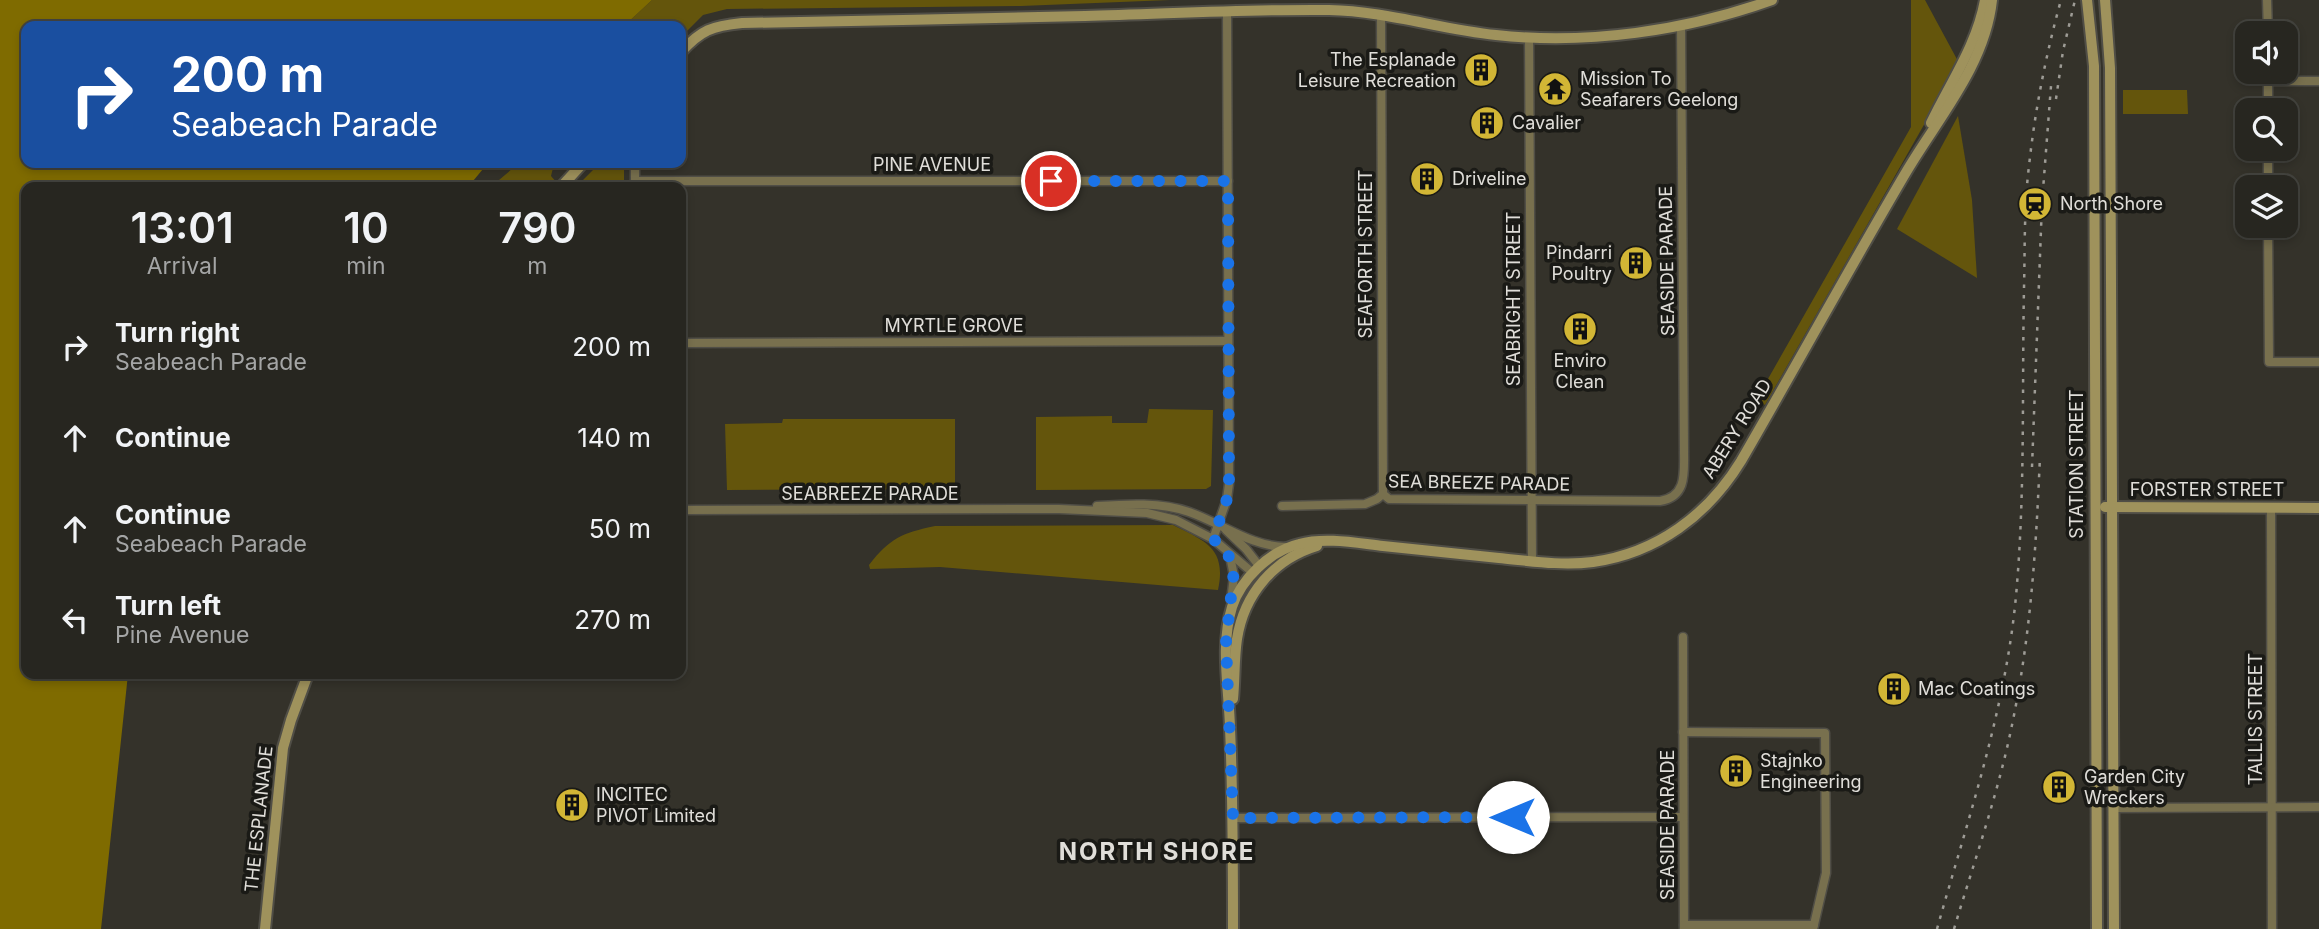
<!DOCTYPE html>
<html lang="en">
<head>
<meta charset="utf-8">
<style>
	:root { --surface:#272620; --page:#2f2e29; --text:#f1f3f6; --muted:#a4a5a5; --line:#43433e }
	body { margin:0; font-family:Inter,sans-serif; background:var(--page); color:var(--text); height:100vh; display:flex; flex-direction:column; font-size:26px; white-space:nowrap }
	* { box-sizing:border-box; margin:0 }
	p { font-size:23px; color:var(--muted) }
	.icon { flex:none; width:38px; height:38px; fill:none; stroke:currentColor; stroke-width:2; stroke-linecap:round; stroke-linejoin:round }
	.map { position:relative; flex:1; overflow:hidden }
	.panel { position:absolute; left:21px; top:182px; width:665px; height:497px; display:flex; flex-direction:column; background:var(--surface); border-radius:14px; box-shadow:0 4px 10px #0003,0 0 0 2px var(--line) }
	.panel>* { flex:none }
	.hud { position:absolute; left:21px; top:21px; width:665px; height:147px; border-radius:14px; box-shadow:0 4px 10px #0003,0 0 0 2px var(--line); background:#1a4fa0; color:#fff; overflow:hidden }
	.controls { position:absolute; left:2235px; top:21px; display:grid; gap:14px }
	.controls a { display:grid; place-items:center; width:63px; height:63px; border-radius:14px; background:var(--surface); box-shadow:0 4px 10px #0003,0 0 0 2px var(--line); font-size:35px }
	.pin { position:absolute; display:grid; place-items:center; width:60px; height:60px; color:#fff; margin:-30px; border:4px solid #fff; border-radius:50%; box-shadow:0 2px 7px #0007 }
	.me { position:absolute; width:77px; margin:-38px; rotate:270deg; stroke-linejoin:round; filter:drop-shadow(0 0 5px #0008) }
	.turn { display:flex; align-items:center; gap:24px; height:147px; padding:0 35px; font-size:32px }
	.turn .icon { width:91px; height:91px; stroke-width:2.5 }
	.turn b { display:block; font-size:49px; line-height:60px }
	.eta { display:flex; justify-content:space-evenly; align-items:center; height:119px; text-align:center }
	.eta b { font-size:42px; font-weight:600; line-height:49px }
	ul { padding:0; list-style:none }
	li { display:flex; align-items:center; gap:21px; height:91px; padding:0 35px }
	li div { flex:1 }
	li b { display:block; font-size:26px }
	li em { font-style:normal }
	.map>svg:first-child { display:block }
	.green { fill:#64550c }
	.water { fill:#7f6b00 }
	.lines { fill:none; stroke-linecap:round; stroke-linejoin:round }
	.street-casing { stroke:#504e46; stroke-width:11 }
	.secondary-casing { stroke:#504e46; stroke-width:14 }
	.street { stroke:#78704e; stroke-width:8 }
	.secondary { stroke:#9f925c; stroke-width:10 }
	.rail { stroke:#9e9c96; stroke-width:2.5; stroke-dasharray:3.5 7; stroke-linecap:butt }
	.route { stroke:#1a73e8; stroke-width:12; stroke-dasharray:0 21.6 }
	.labels { text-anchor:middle; stroke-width:7; stroke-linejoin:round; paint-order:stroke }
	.poi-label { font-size:18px; fill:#e0ded9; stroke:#1a1a16; text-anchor:start }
	.street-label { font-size:18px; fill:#e0ded9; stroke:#1a1a16 }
	.district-label { font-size:24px; font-weight:bold; letter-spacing:2px; fill:#e0ded9; stroke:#1a1a16 }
</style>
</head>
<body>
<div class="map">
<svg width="2319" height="929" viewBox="0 0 2319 929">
	<rect width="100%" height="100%" fill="#34322a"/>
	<g class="green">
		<path d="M 652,0 L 1170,0 L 1021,6 L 727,9 L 703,15 L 681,37 L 681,26 L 624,26 Z"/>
		<path d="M 1911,0 L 1925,0 L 1959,63 L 1765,405 L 1756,400 L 1911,127 Z"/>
		<path d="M 2123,90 L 2187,90 L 2188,114 L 2123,114 Z"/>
		<path d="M 1958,116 L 1972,200 L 1977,278 L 1897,229 Z"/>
		<path d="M 519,163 L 552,163 L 554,164 L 551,176 L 557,183 L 554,187 L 496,187 L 499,180 Z"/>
		<path d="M 600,163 L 624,163 L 624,187 L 576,187 Z"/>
		<path d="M 1149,409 L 1213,410 L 1211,486 L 1206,489 L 1036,490 L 1036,417 L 1112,416 L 1112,423 L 1147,423 Z"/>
		<path d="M 783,419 L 955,419 L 955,489 L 727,490 L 725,424 L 782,423 Z"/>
		<path d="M 1173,525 C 1205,541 1227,548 1218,590 L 940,567 L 870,569 L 869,565 C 890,538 902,533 935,526 Z"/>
	</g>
	<path class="water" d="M 0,0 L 652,0 L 624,26 L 26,26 L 26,163 L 488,163 L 468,187 L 26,187 L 26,674 L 128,674 L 101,929 L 0,929 Z"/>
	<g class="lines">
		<g class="street-casing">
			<g id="street">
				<path d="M 2267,0 L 2268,33"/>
				<path d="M 1381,14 L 1383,494"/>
				<path d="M 1529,37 L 1532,561"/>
				<path d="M 2268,72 L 2268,110"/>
				<path d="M 2268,81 L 2319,81"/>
				<path d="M 2268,149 L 2268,187"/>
				<path d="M 635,163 L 635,187"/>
				<path d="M 635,181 L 1228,181"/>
				<path d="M 2268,226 L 2269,362 L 2319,362"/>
				<path d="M 681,343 L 1228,341"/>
				<path d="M 1097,506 C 1127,504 1161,502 1189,512 C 1221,523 1252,547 1286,547"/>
				<path d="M 1282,506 L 1365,504 L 1377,499 L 1383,494 L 1389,499 L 1660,501 C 1687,497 1684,473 1684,451 L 1681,25"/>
				<path d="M 2271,509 L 2272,929"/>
				<path d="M 681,510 L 1059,509 L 1147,513 L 1176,520 L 1213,539 L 1253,573"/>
				<path d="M 1226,530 L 1246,549 L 1260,567"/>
				<path d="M 1213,539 L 1227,499 L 1229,484 L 1227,11"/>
				<path d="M 1230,556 L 1234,576 L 1231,601"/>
				<path d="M 1683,637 L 1684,929"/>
				<path d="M 1683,732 L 1825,733 L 1826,873 L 1813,929"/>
				<path d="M 2113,808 L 2319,807"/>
				<path d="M 1233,818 L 1683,817"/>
				<path d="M 1684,925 L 1814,925"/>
			</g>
		</g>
		<g class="secondary-casing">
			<g id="secondary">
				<path d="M 2087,0 L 2094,66 L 2097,929"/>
				<path d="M 2105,0 L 2110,68 L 2114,929"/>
				<path d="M 681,52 C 701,30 712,26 742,23 C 856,21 971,19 1085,16 C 1166,14 1248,9 1329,10 C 1386,11 1439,29 1496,35 C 1588,45 1685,31 1772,0"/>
				<path d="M 1931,123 C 1950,83 1977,45 1985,0"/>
				<path d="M 561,187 L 583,163"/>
				<path d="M 2105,507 L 2319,508"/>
				<path d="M 1233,699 C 1235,679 1234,659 1237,639 C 1244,594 1274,559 1317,546"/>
				<path d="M 265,929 L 283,748 L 291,720 L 308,674"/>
				<path d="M 1233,929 C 1233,862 1233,795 1230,728 C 1229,688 1220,646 1232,607 C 1241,579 1270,551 1299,544 C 1325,537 1356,543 1383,546 C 1421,550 1460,554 1499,558 C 1530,561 1562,566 1593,562 C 1657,553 1708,515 1741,461 C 1796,366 1849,269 1905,174 C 1937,119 1985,66 1992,0"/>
			</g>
		</g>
		<use href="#street" class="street"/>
		<use href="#secondary" class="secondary"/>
		<g class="rail">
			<path d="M 2056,99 L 2063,51 L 2075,0"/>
			<path d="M 2032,467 L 2042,203 L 2051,86"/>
			<path d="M 1937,929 C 1969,815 2008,703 2017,584 C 2025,486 2022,386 2024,288 C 2025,247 2024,206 2029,166 C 2035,110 2046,54 2061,0"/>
			<path d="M 1954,929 C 1974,862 1998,794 2012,725 C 2031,633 2036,549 2040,456"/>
		</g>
	</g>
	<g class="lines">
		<path class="route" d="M 1051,181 L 1228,181 L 1229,484 L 1227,499 L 1213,539 L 1226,549 L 1234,570 L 1226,642 L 1233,818 L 1513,817"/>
	</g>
	<defs>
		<g id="building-disc" transform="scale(1.75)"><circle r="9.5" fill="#d2b635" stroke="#1a1a16"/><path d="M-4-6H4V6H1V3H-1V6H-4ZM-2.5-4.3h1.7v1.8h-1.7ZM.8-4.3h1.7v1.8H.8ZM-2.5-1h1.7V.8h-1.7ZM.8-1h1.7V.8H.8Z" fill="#111"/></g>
		<g id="temple-disc" transform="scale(1.75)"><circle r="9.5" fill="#d2b635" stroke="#1a1a16"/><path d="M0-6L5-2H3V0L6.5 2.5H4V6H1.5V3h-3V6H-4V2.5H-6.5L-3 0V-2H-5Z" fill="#111"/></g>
		<g id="station-disc" transform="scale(1.75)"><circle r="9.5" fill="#d2b635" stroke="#1a1a16"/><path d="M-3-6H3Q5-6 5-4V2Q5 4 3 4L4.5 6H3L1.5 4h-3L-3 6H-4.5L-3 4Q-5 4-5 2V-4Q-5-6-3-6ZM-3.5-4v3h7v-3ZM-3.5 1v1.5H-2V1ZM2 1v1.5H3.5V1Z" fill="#111"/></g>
	</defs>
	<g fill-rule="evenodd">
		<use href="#building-disc" x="1481" y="70"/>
		<use href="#temple-disc" x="1555" y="89"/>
		<use href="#building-disc" x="1487" y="123"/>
		<use href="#building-disc" x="1427" y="179"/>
		<use href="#station-disc" x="2035" y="204"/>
		<use href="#building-disc" x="1636" y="263"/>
		<use href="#building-disc" x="1580" y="329"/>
		<use href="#building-disc" x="1894" y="689"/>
		<use href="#building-disc" x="1736" y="771"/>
		<use href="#building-disc" x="2059" y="787"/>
		<use href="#building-disc" x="572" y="805"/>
	</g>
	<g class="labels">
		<g class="poi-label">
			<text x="1456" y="66" text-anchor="end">The Esplanade<tspan x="1456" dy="21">Leisure Recreation</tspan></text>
			<text x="1580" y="85">Mission To<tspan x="1580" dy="21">Seafarers Geelong</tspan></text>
			<text x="1512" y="129">Cavalier</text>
			<text x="1452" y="185">Driveline</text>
			<text x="2060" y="210">North Shore</text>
			<text x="1612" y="259" text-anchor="end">Pindarri<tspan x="1612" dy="21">Poultry</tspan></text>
			<text x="1580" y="367" text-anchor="middle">Enviro<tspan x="1580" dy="21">Clean</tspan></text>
			<text x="1918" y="695">Mac Coatings</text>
			<text x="1760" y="767">Stajnko<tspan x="1760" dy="21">Engineering</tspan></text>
			<text x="2084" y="783">Garden City<tspan x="2084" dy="21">Wreckers</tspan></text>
			<text x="596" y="801">INCITEC<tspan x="596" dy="21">PIVOT Limited</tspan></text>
		</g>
		<g class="street-label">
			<text x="932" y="171">PINE AVENUE</text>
			<text transform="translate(1366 254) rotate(-90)" y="6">SEAFORTH STREET</text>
			<text transform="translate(1667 261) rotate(-91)" y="6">SEASIDE PARADE</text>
			<text transform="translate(1514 299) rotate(-90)" y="6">SEABRIGHT STREET</text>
			<text x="954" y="332">MYRTLE GROVE</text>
			<text transform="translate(1737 429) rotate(-58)" y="6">ABERY ROAD</text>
			<text transform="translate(2077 464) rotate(-90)" y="6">STATION STREET</text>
			<text transform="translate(1479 483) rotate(1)" y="6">SEA BREEZE PARADE</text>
			<text x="2207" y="496">FORSTER STREET</text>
			<text x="870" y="500">SEABREEZE PARADE</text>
			<text transform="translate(2256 719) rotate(-90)" y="6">TALLIS STREET</text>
			<text transform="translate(259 819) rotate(-84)" y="6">THE ESPLANADE</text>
			<text transform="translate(1668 825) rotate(-90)" y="6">SEASIDE PARADE</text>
		</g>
		<g class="district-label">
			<text x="1157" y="860">NORTH SHORE</text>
		</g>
	</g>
</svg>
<div class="controls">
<a><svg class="icon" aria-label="sound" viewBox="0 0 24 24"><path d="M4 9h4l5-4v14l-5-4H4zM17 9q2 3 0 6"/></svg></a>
<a><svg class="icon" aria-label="search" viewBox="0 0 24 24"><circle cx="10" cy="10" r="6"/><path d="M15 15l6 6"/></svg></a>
<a><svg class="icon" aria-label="layers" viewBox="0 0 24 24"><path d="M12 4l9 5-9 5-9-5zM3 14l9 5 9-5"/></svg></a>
</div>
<div class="pin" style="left:1051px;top:181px;background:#d93025"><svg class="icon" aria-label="arrive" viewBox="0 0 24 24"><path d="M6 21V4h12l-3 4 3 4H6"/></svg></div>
<svg class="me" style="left:1513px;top:817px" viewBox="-20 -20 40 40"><circle r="19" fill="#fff"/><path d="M0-13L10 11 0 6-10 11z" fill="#1a73e8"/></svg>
<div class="hud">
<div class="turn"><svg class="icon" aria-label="right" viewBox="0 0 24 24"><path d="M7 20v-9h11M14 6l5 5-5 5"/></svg><div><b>200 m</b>Seabeach Parade</div></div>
</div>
<section class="panel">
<div class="eta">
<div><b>13:01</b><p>Arrival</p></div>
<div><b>10</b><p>min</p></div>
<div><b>790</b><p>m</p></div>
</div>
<ul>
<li><svg class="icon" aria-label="right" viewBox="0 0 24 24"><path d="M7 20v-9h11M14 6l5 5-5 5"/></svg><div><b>Turn right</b><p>Seabeach Parade</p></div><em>200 m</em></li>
<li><svg class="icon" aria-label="ahead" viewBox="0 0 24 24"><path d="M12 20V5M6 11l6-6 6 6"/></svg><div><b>Continue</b></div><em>140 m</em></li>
<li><svg class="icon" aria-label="ahead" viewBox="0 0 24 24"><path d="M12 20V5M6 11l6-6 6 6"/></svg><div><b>Continue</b><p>Seabeach Parade</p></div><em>50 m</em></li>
<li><svg class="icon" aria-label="left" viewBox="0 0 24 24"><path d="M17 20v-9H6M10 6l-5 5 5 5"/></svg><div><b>Turn left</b><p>Pine Avenue</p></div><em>270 m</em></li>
</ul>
</section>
</div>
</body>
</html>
